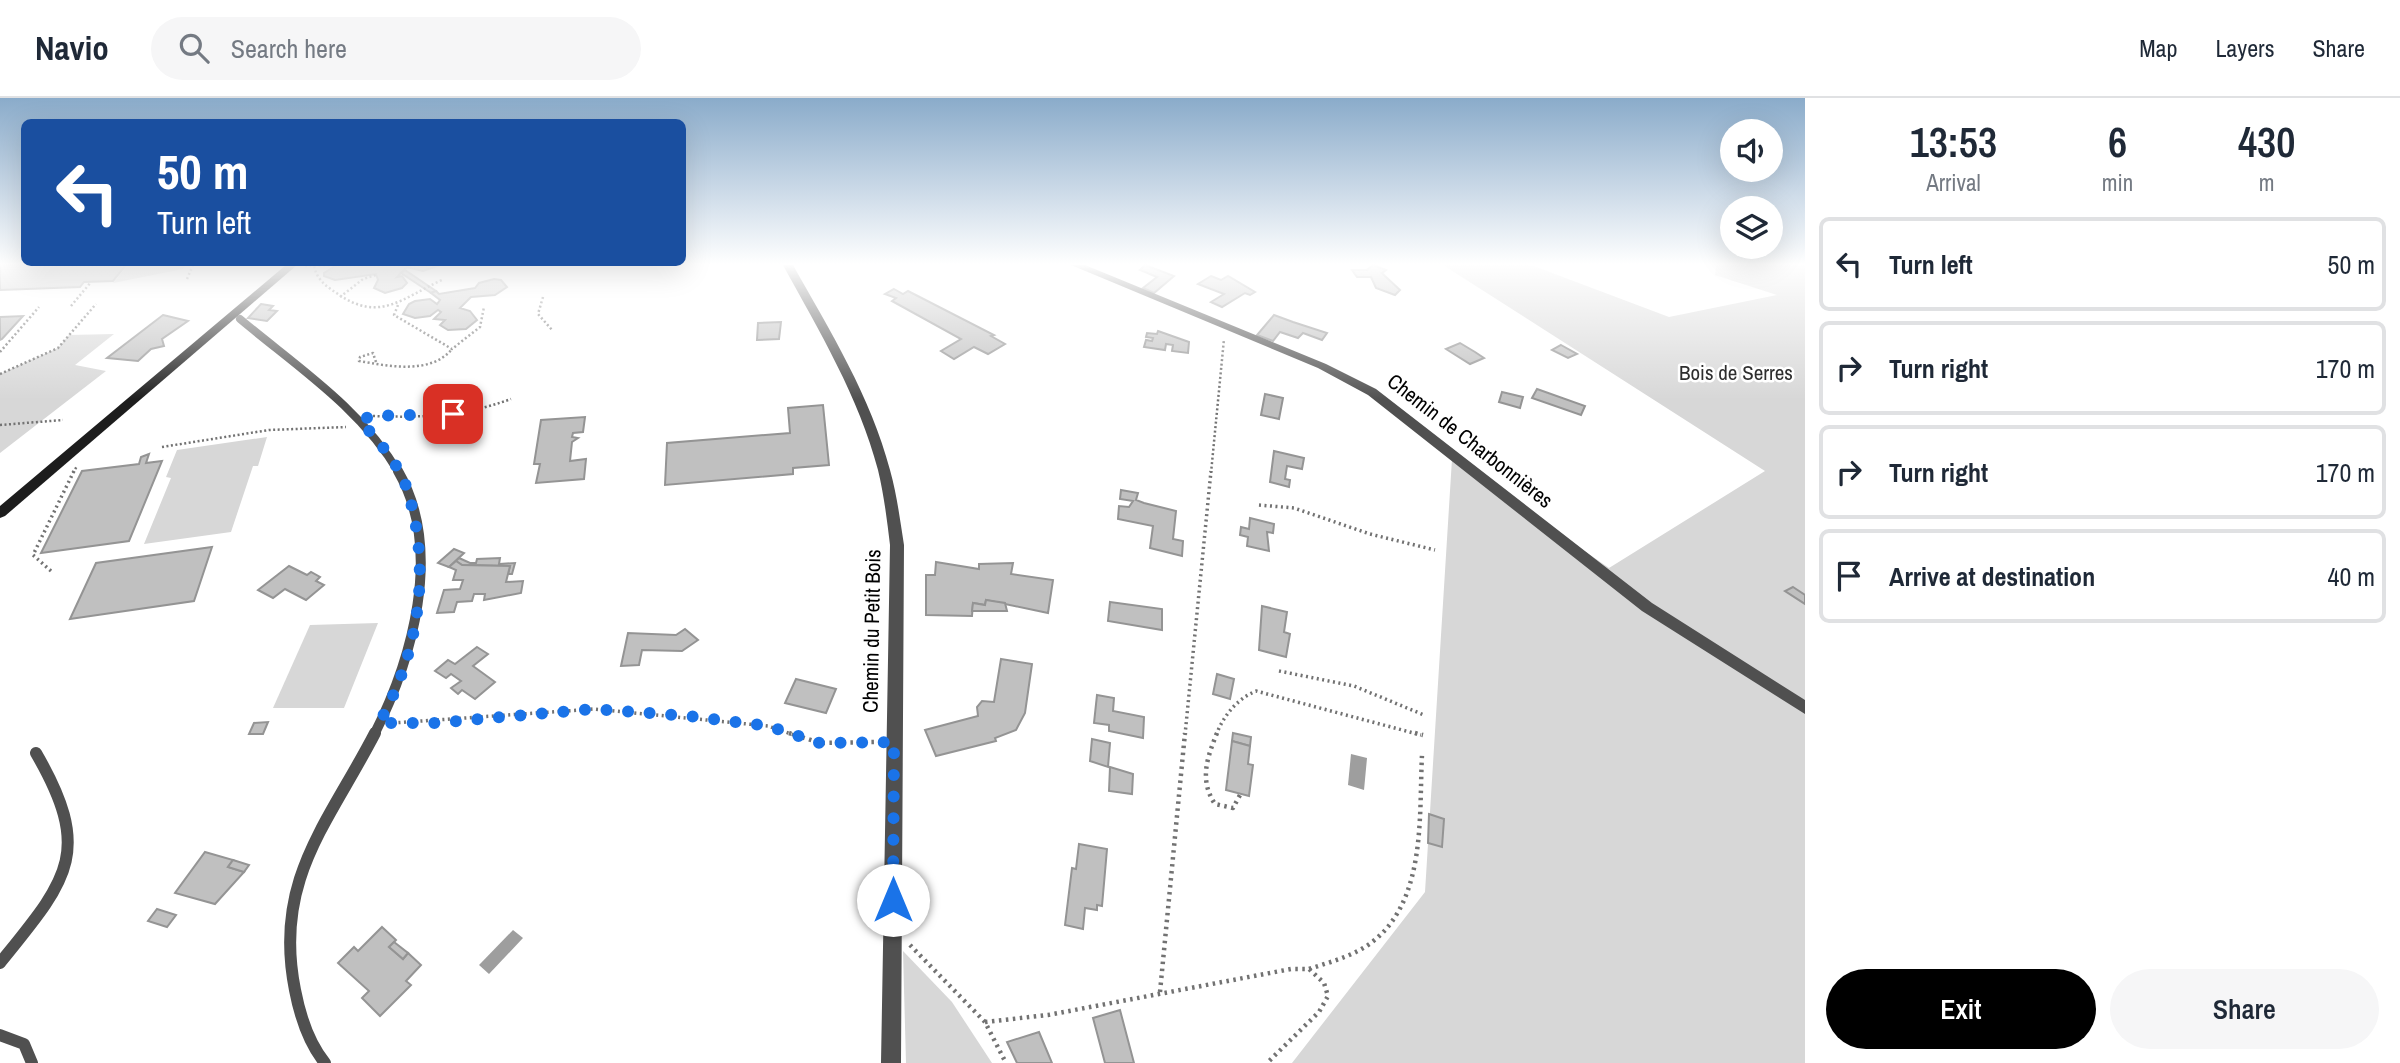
<!DOCTYPE html>
<html lang="en">
<head>
<meta charset="utf-8">
<style>
	:root { --surface:#fff; --page:#f6f6f7; --text:#1f2937; --muted:#747a83; --line:#e0e1e3; --accent:#000 }
	body { margin:0; font-family:"Archivo Narrow",sans-serif; background:var(--page); color:var(--text); height:100vh; display:flex; flex-direction:column; font-size:26px; white-space:nowrap }
	* { box-sizing:border-box; margin:0 }
	p { font-size:23px; color:var(--muted) }
	.icon { flex:none; width:38px; height:38px; fill:none; stroke:currentColor; stroke-width:2; stroke-linecap:round; stroke-linejoin:round }
	.map { position:relative; flex:1; overflow:hidden }
	.side { display:flex; flex-direction:column; background:var(--surface); width:595px }
	.side>* { flex:none }
	.hud { position:absolute; left:21px; top:21px; width:665px; height:147px; border-radius:10px; box-shadow:0 7px 28px #0002; background:#1a4fa0; color:#fff; overflow:hidden }
	.fabs { position:absolute; left:1720px; top:21px; display:grid; gap:14px }
	.fabs a { display:grid; place-items:center; width:63px; height:63px; border-radius:50%; background:var(--surface); box-shadow:0 7px 28px #0002; font-size:35px }
	.pin { position:absolute; display:grid; place-items:center; width:60px; height:60px; color:#fff; margin:-30px; border-radius:14px; box-shadow:0 4px 10px #0006 }
	.me { position:absolute; width:77px; margin:-38px; rotate:0deg; stroke-linejoin:round; filter:drop-shadow(0 0 5px #0008) }
	.turn { display:flex; align-items:center; gap:24px; height:147px; padding:0 21px; font-size:32px }
	.turn .icon { width:91px; height:91px; stroke-width:2.5 }
	.turn b { display:block; font-size:49px; line-height:60px }
	.eta { display:flex; justify-content:space-evenly; align-items:center; height:119px; text-align:center }
	.eta b { font-size:42px; font-weight:600; line-height:49px }
	.primary-button { display:flex; gap:14px; margin-top:auto; padding:14px 21px }
	.primary-button a { flex:1; height:80px; border-radius:42px; background:var(--accent); color:#fff; font-size:28px; font-weight:600; line-height:80px; text-align:center }
	.primary-button a+a { background:var(--page); color:var(--text) }
	ul { padding:0; list-style:none }
	li { display:flex; align-items:center; gap:21px; height:94px; margin:0 14px 10px; padding:0 7px; border:4px solid var(--line); border-radius:10px }
	li div { flex:1 }
	li b { display:block; font-size:26px }
	li em { font-style:normal }
	header { display:flex; align-items:center; gap:42px; box-sizing:border-box; height:98px; padding:0 35px; background:var(--surface); border-bottom:2px solid var(--line) }
	header strong { font-size:33px }
	nav { display:flex; gap:38px; margin-inline-start:auto; font-size:24px }
	.search { width:490px; height:63px; background:var(--page); display:flex; align-items:center; gap:18px; box-sizing:border-box; padding:0 24px; border-radius:38px; color:var(--muted); font-size:26px }
	main { display:flex; flex:1; min-height:0 }
	.map>svg:first-child { display:block }
	.green { fill:#d7d7d7 }
	.water { fill:#9e9e9e }
	.building { fill:#c0c0c0; stroke:#949494; stroke-width:2 }
	.lines { fill:none; stroke-linecap:round; stroke-linejoin:round }
	.path-far2 { stroke:#727272; stroke-width:2.5; stroke-dasharray:2 2.5; stroke-linecap:butt }
	.path-far1 { stroke:#727272; stroke-width:3.5; stroke-dasharray:2 3.5; stroke-linecap:butt }
	.path { stroke:#727272; stroke-width:4.5; stroke-dasharray:2.5 4.5; stroke-linecap:butt }
	.service-far2 { stroke:#505050; stroke-width:8 }
	.service-far1 { stroke:#505050; stroke-width:10 }
	.service { stroke:#505050; stroke-width:12 }
	.minor { fill:#505050; fill-rule:evenodd }
	.secondary { fill:#1d1d1d; fill-rule:evenodd }
	.route { stroke:#1a73e8; stroke-width:12; stroke-dasharray:0 21.6 }
	.labels { text-anchor:middle; stroke-width:5; stroke-linejoin:round; paint-order:stroke }
	.park-label { font-size:21px; fill:#2e2e2e; stroke:#fff }
	.street-label { font-size:21px; fill:#000; stroke:#fff }
</style>
</head>
<body>
<header>
<strong>Navio</strong>
<div class="search"><svg class="icon" aria-label="search" viewBox="0 0 24 24"><circle cx="10" cy="10" r="6"/><path d="M15 15l6 6"/></svg>Search here</div>
<nav><a>Map</a><a>Layers</a><a>Share</a></nav>
</header>
<main>
<div class="map">
<svg width="1805" height="965" viewBox="0 0 1805 965">
	<rect width="100%" height="100%" fill="#fff"/>
	<g class="green">
		<path d="M 128,167 L 185,167 L 183,171 L 113,185 Z"/>
		<path d="M 1443,167 L 1531,167 L 1669,219 L 1777,197 L 1715,177 L 1716,167 L 1805,167 L 1805,965 L 1292,965 L 1425,794 L 1452,361 L 1609,470 L 1765,373 Z"/>
		<path d="M 114,236 L 75,267 L 106,273 L 0,355 L 0,276 L 58,250 L 69,237 Z"/>
		<path d="M 267,339 L 258,368 L 253,368 L 231,434 L 144,446 L 171,380 L 166,379 L 177,352 Z"/>
		<path d="M 378,525 L 344,610 L 273,610 L 310,527 Z"/>
		<path d="M 903,853 L 952,904 L 992,965 L 906,965 Z"/>
	</g>
	<g class="water">
		<path d="M 1351,656 L 1367,660 L 1364,692 L 1348,687 Z"/>
		<path d="M 513,832 L 523,840 L 489,876 L 479,867 Z"/>
	</g>
	<g class="building">
		<path d="M 0,167 L 126,167 L 113,183 L 84,184 L 80,189 L 0,192 Z"/>
		<path d="M 337,167 L 440,167 L 423,173 L 407,169 L 397,179 L 402,178 L 407,185 L 402,190 L 385,195 L 374,190 L 378,182 L 376,176 L 335,182 L 324,178 L 324,175 Z"/>
		<path d="M 1145,167 L 1174,178 L 1154,195 L 1143,190 L 1157,179 L 1140,172 Z"/>
		<path d="M 1373,167 L 1386,172 L 1382,175 L 1385,178 L 1400,192 L 1395,197 L 1376,190 L 1371,179 L 1357,179 L 1352,172 L 1367,172 Z"/>
		<path d="M 405,172 L 436,193 L 431,195 L 401,175 Z"/>
		<path d="M 1211,178 L 1221,182 L 1228,178 L 1255,194 L 1250,197 L 1245,195 L 1222,209 L 1211,204 L 1224,196 L 1198,186 Z"/>
		<path d="M 494,181 L 501,182 L 507,189 L 495,197 L 471,199 L 460,210 L 470,213 L 477,222 L 466,231 L 448,232 L 440,227 L 445,222 L 434,221 L 441,214 L 438,212 L 430,218 L 415,220 L 403,216 L 409,206 L 415,203 L 430,201 L 437,206 L 440,202 L 431,195 L 436,193 L 439,196 L 475,190 L 479,185 Z"/>
		<path d="M 894,191 L 903,196 L 908,193 L 994,237 L 991,238 L 1005,246 L 988,256 L 974,249 L 954,261 L 941,253 L 961,241 L 892,203 L 896,200 L 885,196 Z"/>
		<path d="M 261,206 L 273,208 L 269,212 L 277,213 L 267,223 L 248,220 Z"/>
		<path d="M 163,217 L 188,223 L 162,241 L 164,248 L 151,251 L 138,263 L 107,260 Z"/>
		<path d="M 1274,217 L 1293,224 L 1327,235 L 1322,242 L 1303,235 L 1298,240 L 1280,234 L 1273,243 L 1257,237 Z"/>
		<path d="M 23,218 L 2,241 L 0,242 L 0,219 Z"/>
		<path d="M 781,224 L 779,241 L 757,242 L 758,225 Z"/>
		<path d="M 1158,233 L 1189,244 L 1188,255 L 1172,253 L 1173,247 L 1166,246 L 1165,252 L 1144,249 L 1146,242 L 1152,243 L 1153,240 L 1146,239 L 1147,235 L 1157,236 Z"/>
		<path d="M 1460,245 L 1475,254 L 1484,260 L 1470,266 L 1446,251 Z"/>
		<path d="M 1561,247 L 1577,256 L 1568,260 L 1552,252 Z"/>
		<path d="M 1537,291 L 1585,308 L 1581,317 L 1532,300 Z"/>
		<path d="M 1502,294 L 1523,299 L 1520,310 L 1499,304 Z"/>
		<path d="M 1265,296 L 1283,300 L 1279,321 L 1261,317 Z"/>
		<path d="M 823,307 L 829,367 L 793,370 L 793,376 L 665,387 L 667,345 L 790,335 L 788,310 Z"/>
		<path d="M 585,319 L 583,334 L 573,335 L 572,339 L 578,340 L 572,344 L 570,363 L 586,361 L 584,381 L 536,385 L 540,366 L 534,366 L 541,322 Z"/>
		<path d="M 1274,353 L 1304,360 L 1302,371 L 1287,368 L 1285,381 L 1290,382 L 1289,389 L 1270,384 Z"/>
		<path d="M 149,356 L 146,365 L 162,363 L 129,443 L 41,455 L 82,373 L 139,366 L 141,359 Z"/>
		<path d="M 1121,392 L 1138,395 L 1136,402 L 1144,405 L 1176,413 L 1173,441 L 1183,443 L 1182,458 L 1150,450 L 1153,428 L 1118,421 L 1119,408 L 1129,409 L 1133,403 L 1120,401 Z"/>
		<path d="M 1250,420 L 1274,426 L 1273,435 L 1267,434 L 1269,453 L 1247,448 L 1248,439 L 1240,437 L 1241,429 L 1249,431 Z"/>
		<path d="M 212,449 L 194,503 L 70,521 L 96,465 Z"/>
		<path d="M 454,451 L 464,455 L 449,469 L 438,465 Z"/>
		<path d="M 459,460 L 470,465 L 476,465 L 477,461 L 500,460 L 499,466 L 515,465 L 512,476 L 508,476 L 510,468 L 462,467 L 456,463 Z"/>
		<path d="M 456,463 L 462,467 L 510,468 L 506,484 L 523,483 L 521,495 L 484,502 L 485,496 L 474,496 L 472,503 L 457,504 L 454,514 L 437,515 L 444,492 L 460,491 L 463,482 L 453,482 L 456,472 L 449,469 Z"/>
		<path d="M 936,464 L 979,471 L 979,466 L 1013,465 L 1011,476 L 1053,482 L 1048,515 L 986,502 L 985,507 L 973,505 L 972,518 L 926,517 L 926,477 L 935,477 Z"/>
		<path d="M 289,468 L 307,477 L 311,474 L 320,479 L 316,483 L 324,487 L 306,502 L 285,491 L 273,500 L 258,492 Z"/>
		<path d="M 1793,489 L 1805,497 L 1805,506 L 1785,493 Z"/>
		<path d="M 986,502 L 1005,505 L 1007,513 L 972,513 L 973,505 L 985,507 Z"/>
		<path d="M 1110,504 L 1162,511 L 1162,532 L 1108,523 Z"/>
		<path d="M 1262,508 L 1287,514 L 1284,534 L 1290,536 L 1286,559 L 1259,552 Z"/>
		<path d="M 685,531 L 698,542 L 682,553 L 642,552 L 639,567 L 621,568 L 628,535 L 676,537 Z"/>
		<path d="M 477,549 L 488,556 L 473,568 L 495,584 L 475,601 L 462,592 L 458,596 L 451,590 L 461,583 L 451,576 L 446,580 L 435,573 L 448,562 L 455,566 Z"/>
		<path d="M 1001,561 L 1032,566 L 1025,615 L 1016,632 L 995,640 L 996,643 L 936,658 L 925,632 L 978,618 L 977,609 L 982,603 L 994,604 Z"/>
		<path d="M 1217,576 L 1234,581 L 1230,601 L 1213,596 Z"/>
		<path d="M 796,581 L 836,591 L 826,615 L 785,605 Z"/>
		<path d="M 1097,597 L 1114,600 L 1113,613 L 1144,619 L 1143,640 L 1109,633 L 1109,627 L 1094,625 Z"/>
		<path d="M 268,624 L 263,636 L 249,636 L 254,625 Z"/>
		<path d="M 1233,635 L 1251,639 L 1250,648 L 1232,643 Z"/>
		<path d="M 1092,641 L 1110,645 L 1108,669 L 1090,663 Z"/>
		<path d="M 1232,643 L 1250,648 L 1248,666 L 1253,667 L 1249,698 L 1226,692 Z"/>
		<path d="M 1110,669 L 1133,676 L 1132,696 L 1109,693 Z"/>
		<path d="M 1429,716 L 1444,721 L 1442,749 L 1428,745 Z"/>
		<path d="M 1079,746 L 1107,751 L 1102,808 L 1097,807 L 1097,812 L 1085,810 L 1083,831 L 1065,827 L 1072,770 L 1076,771 Z"/>
		<path d="M 205,754 L 233,762 L 228,769 L 244,774 L 215,806 L 175,795 Z"/>
		<path d="M 233,762 L 249,767 L 244,774 L 228,769 Z"/>
		<path d="M 157,811 L 176,817 L 167,829 L 148,823 Z"/>
		<path d="M 382,829 L 396,842 L 389,849 L 403,861 L 408,855 L 421,867 L 406,883 L 411,887 L 380,918 L 362,900 L 369,893 L 338,865 L 354,849 L 358,853 Z"/>
		<path d="M 394,844 L 408,855 L 403,861 L 389,849 Z"/>
		<path d="M 1120,912 L 1134,965 L 1105,965 L 1093,920 Z"/>
		<path d="M 1039,934 L 1052,965 L 1017,965 L 1007,944 Z"/>
	</g>
	<g class="lines">
		<g class="path-far2">
			<path d="M 305,168 L 329,167"/>
			<path d="M 314,168 C 317,182 327,189 338,196 C 380,225 402,200 442,182"/>
			<path d="M 187,181 L 193,167"/>
			<path d="M 340,199 L 363,181 L 376,177"/>
			<path d="M 543,199 L 538,216 L 553,233"/>
			<path d="M 398,207 L 394,217 L 452,251 L 480,229 L 484,209"/>
			<path d="M 71,208 L 91,184"/>
			<path d="M 0,254 L 39,209"/>
			<path d="M 376,264 L 373,255 L 360,259 L 359,263 C 388,268 431,277 452,251"/>
			<path d="M 0,276 L 58,250 L 96,206"/>
			<path d="M 373,318 C 421,320 465,318 511,301"/>
			<path d="M 0,327 L 63,322"/>
			<path d="M 162,349 L 269,332 L 346,329"/>
			<path d="M 73,375 L 77,368"/>
			<path d="M 1211,375 L 1224,241"/>
		</g>
		<g class="path-far1">
			<path d="M 1259,407 L 1294,410 L 1370,436 L 1435,452"/>
			<path d="M 51,473 L 33,457 L 74,373"/>
			<path d="M 1279,573 L 1354,588 L 1424,617"/>
			<path d="M 393,625 L 594,611 L 768,628 L 794,637"/>
			<path d="M 1185,637 L 1211,373"/>
			<path d="M 1216,637 C 1224,617 1237,601 1256,593 L 1421,637"/>
		</g>
		<g class="path">
			<path d="M 789,635 L 820,645 L 878,644"/>
			<path d="M 1217,635 C 1207,660 1199,682 1215,706 L 1233,710 L 1240,697"/>
			<path d="M 1415,635 L 1423,637"/>
			<path d="M 910,847 L 985,924 L 1006,965"/>
			<path d="M 1309,871 C 1333,863 1358,857 1377,840 C 1426,797 1419,716 1422,657"/>
			<path d="M 1160,894 L 1185,635"/>
			<path d="M 985,924 L 1048,917 L 1291,871 L 1309,871 L 1324,885 L 1328,898 L 1319,914 L 1267,965"/>
		</g>
		<path class="service-far2" d="M 240,221 C 296,268 361,310 399,375"/>
		<path class="service-far1" d="M 374,637 C 412,562 444,452 398,373"/>
		<g class="service">
			<path d="M 0,865 C 67,782 94,755 36,655"/>
			<path d="M 0,937 L 24,946 L 32,965"/>
			<path d="M 325,965 C 308,944 300,918 295,892 C 273,782 328,726 375,635"/>
		</g>
		<g class="minor">
			<path d="M 783,167 L 793,167 C 830,233 871,299 890,372 C 897,397 900,422 904,447 L 901,965 L 881,965 L 890,447 C 887,422 884,397 878,372 C 859,299 819,233 783,167 Z"/>
			<path d="M 1071,167 L 1085,167 L 1326,266 L 1376,291 L 1652,505 L 1805,602 L 1805,616 L 1642,513 L 1368,297 L 1318,270 Z"/>
		</g>
		<path class="secondary" d="M 286,167 L 297,167 L 5,418 L 0,420 L 0,408 Z"/>
	</g>
	<linearGradient id="sky" x2="0" y2="1"><stop stop-color="#8aabca"/><stop offset="0.55" stop-color="#fff"/><stop offset="1" stop-color="#fff" stop-opacity="0"/></linearGradient>
	<rect width="1805" height="302" fill="url(#sky)"/>
	<g class="lines">
		<path class="route" d="M 453,316 L 371,318 L 360,323 C 377,341 398,365 406,388 C 432,467 420,554 379,625 L 435,625 L 594,611 L 689,618 L 768,628 L 820,645 L 894,644 L 893,802"/>
	</g>
	<g class="labels">
		<g class="park-label">
			<text x="1736" y="282">Bois de Serres</text>
		</g>
		<g class="street-label">
			<text transform="translate(1470 343) rotate(38)" y="7">Chemin de Charbonnières</text>
			<text transform="translate(872 533) rotate(-89)" y="7">Chemin du Petit Bois</text>
		</g>
	</g>
</svg>
<div class="fabs">
<a><svg class="icon" aria-label="sound" viewBox="0 0 24 24"><path d="M4 9h4l5-4v14l-5-4H4zM17 9q2 3 0 6"/></svg></a>
<a><svg class="icon" aria-label="layers" viewBox="0 0 24 24"><path d="M12 4l9 5-9 5-9-5zM3 14l9 5 9-5"/></svg></a>
</div>
<div class="pin" style="left:453px;top:316px;background:#d93025"><svg class="icon" aria-label="arrive" viewBox="0 0 24 24"><path d="M6 21V4h12l-3 4 3 4H6"/></svg></div>
<svg class="me" style="left:893px;top:802px" viewBox="-20 -20 40 40"><circle r="19" fill="#fff"/><path d="M0-13L10 11 0 6-10 11z" fill="#1a73e8"/></svg>
<div class="hud">
<div class="turn"><svg class="icon" aria-label="left" viewBox="0 0 24 24"><path d="M17 20v-9H6M10 6l-5 5 5 5"/></svg><div><b>50 m</b>Turn left</div></div>
</div>
</div>
<section class="side">
<div class="eta">
<div><b>13:53</b><p>Arrival</p></div>
<div><b>6</b><p>min</p></div>
<div><b>430</b><p>m</p></div>
</div>
<ul>
<li><svg class="icon" aria-label="left" viewBox="0 0 24 24"><path d="M17 20v-9H6M10 6l-5 5 5 5"/></svg><div><b>Turn left</b></div><em>50 m</em></li>
<li><svg class="icon" aria-label="right" viewBox="0 0 24 24"><path d="M7 20v-9h11M14 6l5 5-5 5"/></svg><div><b>Turn right</b></div><em>170 m</em></li>
<li><svg class="icon" aria-label="right" viewBox="0 0 24 24"><path d="M7 20v-9h11M14 6l5 5-5 5"/></svg><div><b>Turn right</b></div><em>170 m</em></li>
<li><svg class="icon" aria-label="arrive" viewBox="0 0 24 24"><path d="M6 21V4h12l-3 4 3 4H6"/></svg><div><b>Arrive at destination</b></div><em>40 m</em></li>
</ul>
<div class="primary-button"><a>Exit</a><a>Share</a></div>
</section>
</main>
</body>
</html>
